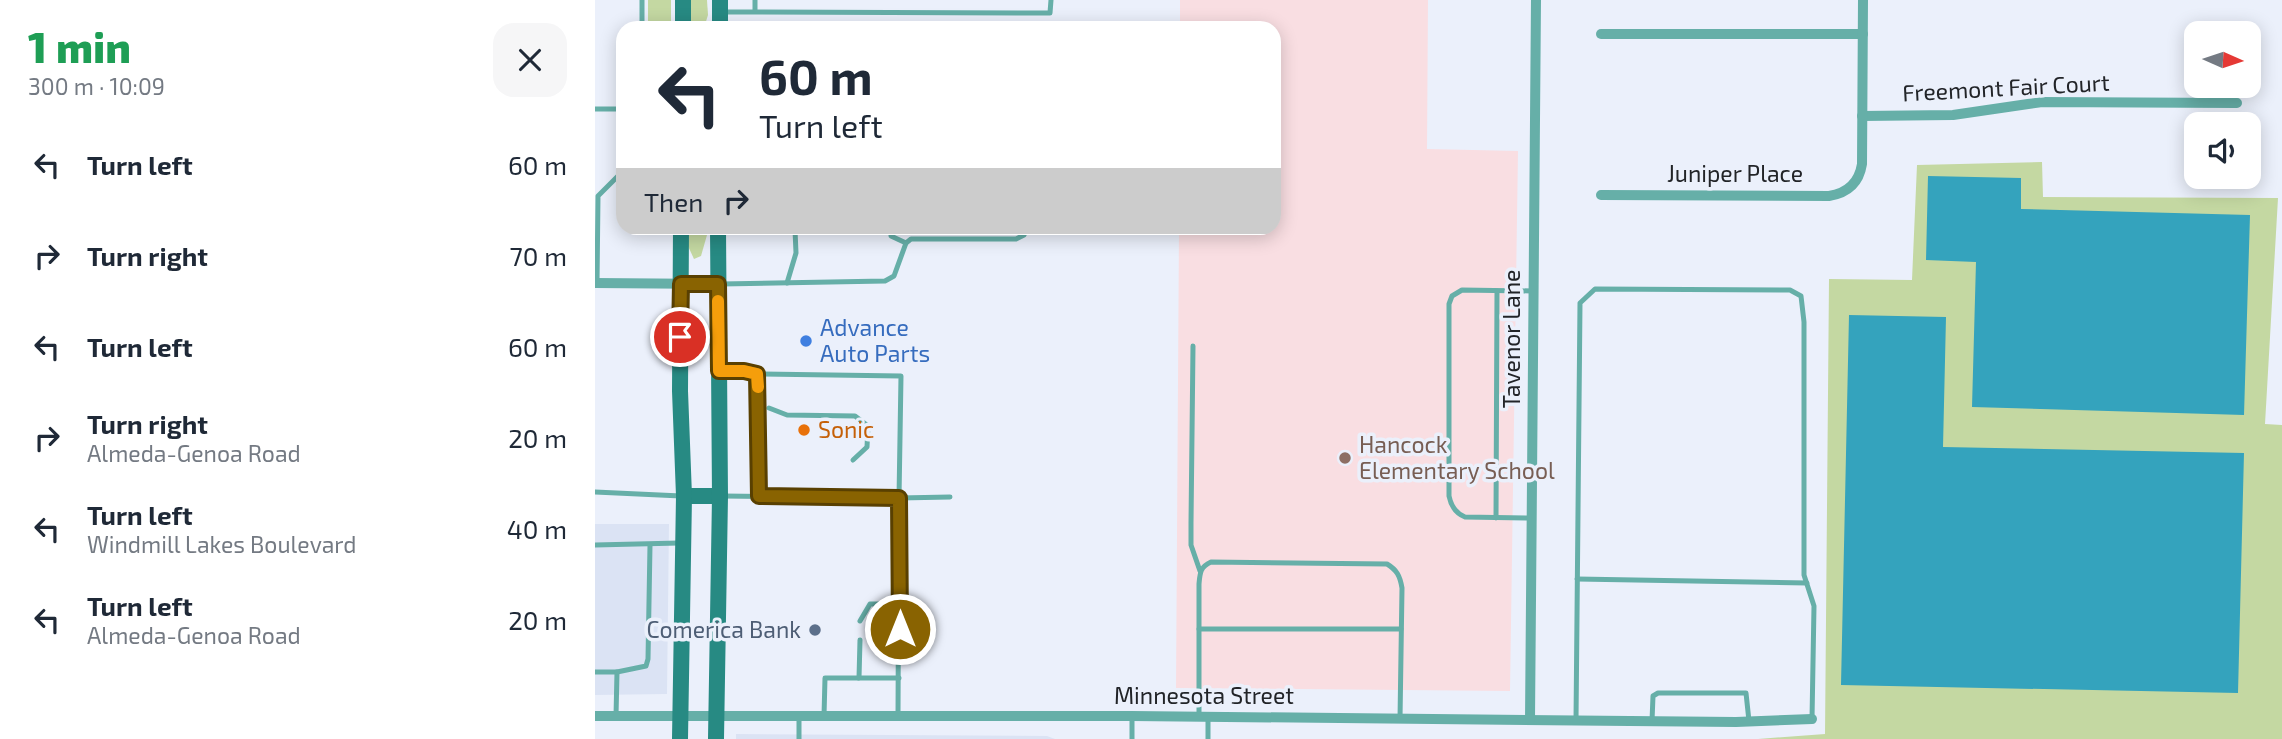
<!DOCTYPE html>
<html lang="en">
<head>
<meta charset="utf-8">
<style>
	:root { --surface:#fff; --page:#f6f6f7; --text:#1f2937; --muted:#747a83 }
	body { margin:0; font-family:"Exo 2",sans-serif; background:var(--page); color:var(--text); height:100vh; display:flex; flex-direction:column; font-size:26px; white-space:nowrap }
	* { box-sizing:border-box; margin:0 }
	p { font-size:23px; color:var(--muted) }
	.icon { flex:none; width:38px; height:38px; fill:none; stroke:currentColor; stroke-width:2; stroke-linecap:round; stroke-linejoin:round }
	.map { position:relative; flex:1; overflow:hidden }
	.details { display:flex; flex-direction:column; background:var(--surface); width:595px }
	.details>* { flex:none }
	.banner { position:absolute; left:21px; top:21px; width:665px; height:214px; border-radius:21px; box-shadow:0 4px 18px #0003; background:#fff; color:var(--text); overflow:hidden }
	.needle { width:46px; rotate:93deg }
	.tools { position:absolute; left:1589px; top:21px; display:grid; gap:14px }
	.tools a { display:grid; place-items:center; width:77px; height:77px; border-radius:14px; background:var(--surface); box-shadow:0 4px 18px #0003; font-size:35px }
	.pin { position:absolute; display:grid; place-items:center; width:60px; height:60px; color:#fff; margin:-30px; border:4px solid #fff; border-radius:50%; box-shadow:0 2px 7px #0007 }
	.me { position:absolute; width:77px; margin:-38px; rotate:0deg; stroke-linejoin:round; filter:drop-shadow(0 0 5px #0008) }
	.turn { display:flex; align-items:center; gap:24px; height:147px; padding:0 28px; font-size:32px }
	.turn .icon { width:91px; height:91px; stroke-width:2.5 }
	.turn b { display:block; font-size:49px; line-height:60px }
	.then { display:flex; align-items:center; height:66px; padding:0 28px; background:#0003; gap:14px; font-size:26px }
	.round { display:grid; place-items:center; flex:none; width:74px; height:74px; border-radius:21px; background:var(--page) }
	.head { display:flex; align-items:center; justify-content:space-between; height:119px; padding:0 28px }
	h1 { font-size:42px; font-weight:800; line-height:52px; color:#1e9e55 }
	ul { padding:0; list-style:none }
	li { display:flex; align-items:center; gap:21px; height:91px; padding:0 28px }
	li div { flex:1 }
	li b { display:block; font-size:26px }
	li em { font-style:normal }
	main { display:flex; flex:1; min-height:0 }
	.map>svg:first-child { display:block }
	.built { fill:#dbe3f4 }
	.education { fill:#f9dee2 }
	.green { fill:#c4d8a2 }
	.water { fill:#34a3bd }
	.lines { fill:none; stroke-linecap:round; stroke-linejoin:round }
	.service { stroke:#66afa8; stroke-width:5 }
	.minor { stroke:#66afa8; stroke-width:10 }
	.secondary { stroke:#278a83; stroke-width:16 }
	.route-casing { stroke:#594001; stroke-width:18 }
	.route { stroke:#896301; stroke-width:12 }
	.slow { stroke:#f59e0b; stroke-width:12 }
	.shop-dot { fill:#3f7fe0; stroke:#ebf0fb; stroke-width:2.5 }
	.food-dot { fill:#e8710a; stroke:#ebf0fb; stroke-width:2.5 }
	.education-dot { fill:#8d6e63; stroke:#ebf0fb; stroke-width:2.5 }
	.service-dot { fill:#5c6f8a; stroke:#ebf0fb; stroke-width:2.5 }
	.labels { text-anchor:middle; stroke-width:7; stroke-linejoin:round; paint-order:stroke }
	.street-label { font-size:23px; fill:#222428; stroke:#ebf0fb }
	.shop-label { font-size:23px; fill:#366cbe; stroke:#ebf0fb; text-anchor:start }
	.food-label { font-size:23px; fill:#c56008; stroke:#ebf0fb; text-anchor:start }
	.education-label { font-size:23px; fill:#785e54; stroke:#ebf0fb; text-anchor:start }
	.service-label { font-size:23px; fill:#4e5e75; stroke:#ebf0fb; text-anchor:end }
</style>
</head>
<body>
<main>
<section class="details">
<div class="head"><div><h1>1 min</h1><p>300 m · 10:09</p></div><a class="round"><svg class="icon" aria-label="close" viewBox="0 0 24 24"><path d="M6 6l12 12M18 6L6 18"/></svg></a></div>
<ul>
<li><svg class="icon" aria-label="left" viewBox="0 0 24 24"><path d="M17 20v-9H6M10 6l-5 5 5 5"/></svg><div><b>Turn left</b></div><em>60 m</em></li>
<li><svg class="icon" aria-label="right" viewBox="0 0 24 24"><path d="M7 20v-9h11M14 6l5 5-5 5"/></svg><div><b>Turn right</b></div><em>70 m</em></li>
<li><svg class="icon" aria-label="left" viewBox="0 0 24 24"><path d="M17 20v-9H6M10 6l-5 5 5 5"/></svg><div><b>Turn left</b></div><em>60 m</em></li>
<li><svg class="icon" aria-label="right" viewBox="0 0 24 24"><path d="M7 20v-9h11M14 6l5 5-5 5"/></svg><div><b>Turn right</b><p>Almeda-Genoa Road</p></div><em>20 m</em></li>
<li><svg class="icon" aria-label="left" viewBox="0 0 24 24"><path d="M17 20v-9H6M10 6l-5 5 5 5"/></svg><div><b>Turn left</b><p>Windmill Lakes Boulevard</p></div><em>40 m</em></li>
<li><svg class="icon" aria-label="left" viewBox="0 0 24 24"><path d="M17 20v-9H6M10 6l-5 5 5 5"/></svg><div><b>Turn left</b><p>Almeda-Genoa Road</p></div><em>20 m</em></li>
</ul>
</section>
<div class="map">
<svg width="1687" height="739" viewBox="0 0 1687 739">
	<rect width="100%" height="100%" fill="#ebf0fb"/>
	<g class="built">
		<path d="M 0,524 L 74,524 L 72,694 L 0,695 Z"/>
		<path d="M 141,734 L 452,736 L 460,739 L 141,739 Z"/>
	</g>
	<path class="education" d="M 585,0 L 833,0 L 832,149 L 923,151 L 915,691 L 581,688 L 584,228 L 679,228 L 679,28 L 585,28 Z"/>
	<g class="green">
		<rect x="53" y="0" width="23" height="28"/>
		<path d="M 95,0 L 112,0 L 113,15 L 109,28 L 95,28 Z"/>
		<path d="M 1447,162 L 1448,197 L 1683,198 L 1670,424 L 1687,425 L 1687,739 L 1163,739 L 1230,734 L 1234,279 L 1317,280 L 1322,165 Z"/>
		<path d="M 94,228 L 114,228 L 106,256 L 99,259 L 93,246 Z"/>
	</g>
	<g class="water">
		<path d="M 1333,176 L 1426,178 L 1426,209 L 1655,215 L 1649,415 L 1377,407 L 1381,262 L 1331,260 Z"/>
		<path d="M 1254,315 L 1351,317 L 1348,447 L 1649,453 L 1643,693 L 1246,685 Z"/>
	</g>
	<g class="lines">
		<g class="service">
			<path d="M 160,11 L 160,0"/>
			<path d="M 129,12 L 455,13 L 456,0"/>
			<path d="M 47,28 L 47,0"/>
			<path d="M 0,109 L 28,109"/>
			<path d="M 125,228 L 200,230 L 201,253 L 192,283"/>
			<path d="M 296,228 L 296,236 L 311,243"/>
			<path d="M 200,230 L 274,228"/>
			<path d="M 2,283 L 3,196 L 28,171"/>
			<path d="M 126,284 L 290,281 L 299,276 L 311,243 L 316,239 L 421,239 L 429,235 L 432,228"/>
			<path d="M 598,346 L 596,523 L 596,545 L 605,571"/>
			<path d="M 126,371 L 149,371 L 162,374 L 164,496"/>
			<path d="M 162,374 L 306,376 L 304,498 L 355,497"/>
			<path d="M 174,408 L 192,415 L 260,416 L 273,426 L 272,447 L 258,460"/>
			<path d="M 0,492 L 86,496"/>
			<path d="M 128,496 L 304,498 L 303,716"/>
			<path d="M 901,518 L 902,291"/>
			<path d="M 936,518 L 870,517 C 860,513 856,506 854,496 L 854,304 L 857,296 L 867,290 L 938,291"/>
			<path d="M 0,545 L 84,543"/>
			<path d="M 982,579 L 1212,583"/>
			<path d="M 265,621 L 275,604 L 305,604"/>
			<path d="M 604,629 L 806,629"/>
			<path d="M 0,672 L 22,672 L 21,716"/>
			<path d="M 22,672 L 51,666 L 53,659 L 55,545"/>
			<path d="M 264,678 L 265,640"/>
			<path d="M 229,716 L 230,678 L 304,678"/>
			<path d="M 604,717 L 604,584 C 605,573 605,567 616,562 L 792,564 C 802,570 805,576 807,588 L 805,719"/>
			<path d="M 981,721 L 985,303 L 1000,289 L 1195,290 L 1206,296 L 1209,322 L 1209,575 L 1219,606 L 1217,719"/>
			<path d="M 1057,721 L 1058,696 L 1063,693 L 1151,693 L 1154,721"/>
			<path d="M 204,739 L 204,716"/>
			<path d="M 537,739 L 537,716"/>
			<path d="M 613,739 L 613,717"/>
		</g>
		<g class="minor">
			<path d="M 1006,34 L 1268,34"/>
			<path d="M 1267,116 L 1358,115 L 1447,102 L 1642,103"/>
			<path d="M 1006,195 L 1234,196 C 1253,193 1264,183 1267,164 L 1268,0"/>
			<path d="M 0,283 L 123,284"/>
			<path d="M 0,716 L 537,716 L 1141,722 L 1217,719"/>
			<path d="M 935,720 L 941,0"/>
		</g>
		<g class="secondary">
			<path d="M 88,28 L 88,0"/>
			<path d="M 125,28 L 125,0"/>
			<path d="M 89,496 L 125,496"/>
			<path d="M 85,739 L 89,496 L 85,391 L 86,228"/>
			<path d="M 121,739 L 125,496 L 123,228"/>
		</g>
	</g>
	<g class="lines">
		<g class="route-casing">
			<path id="route" d="M 85,337 L 86,284 L 123,284 L 124,371 L 149,371 L 162,374 L 164,496 L 304,498 L 305,629"/>
		</g>
		<use href="#route" class="route"/>
		<path class="slow" d="M 123,301 L 124,371 L 149,371 L 162,374 L 163,387"/>
	</g>
	<circle class="shop-dot" cx="211" cy="341" r="7"/>
	<circle class="food-dot" cx="209" cy="430" r="7"/>
	<circle class="education-dot" cx="750" cy="458" r="7"/>
	<circle class="service-dot" cx="220" cy="630" r="7"/>
	<g class="labels">
		<g class="street-label">
			<text transform="translate(1411 88) rotate(-3)" y="8">Freemont Fair Court</text>
			<text x="1140" y="182">Juniper Place</text>
			<text transform="translate(917 339) rotate(-90)" y="8">Tavenor Lane</text>
			<text x="609" y="704">Minnesota Street</text>
		</g>
		<g class="shop-label">
			<text x="225" y="336">Advance<tspan x="225" dy="26">Auto Parts</tspan></text>
		</g>
		<g class="food-label">
			<text x="223" y="438">Sonic</text>
		</g>
		<g class="education-label">
			<text x="764" y="453">Hancock<tspan x="764" dy="26">Elementary School</tspan></text>
		</g>
		<g class="service-label">
			<text x="206" y="638">Comerica Bank</text>
		</g>
	</g>
</svg>
<div class="tools">
<a><svg class="needle" viewBox="-14 -14 28 28"><path d="M0-13l5 13h-10z" fill="#e53935"/><path d="M0 13l5-13h-10z" fill="#747a83"/></svg></a>
<a><svg class="icon" aria-label="sound" viewBox="0 0 24 24"><path d="M4 9h4l5-4v14l-5-4H4zM17 9q2 3 0 6"/></svg></a>
</div>
<div class="pin" style="left:85px;top:337px;background:#d93025"><svg class="icon" aria-label="arrive" viewBox="0 0 24 24"><path d="M6 21V4h12l-3 4 3 4H6"/></svg></div>
<svg class="me" style="left:305px;top:629px" viewBox="-20 -20 40 40"><circle r="17" fill="#896301" stroke="#fff" stroke-width="3"/><path d="M0-11L8 9 0 5-8 9z" fill="#fff"/></svg>
<div class="banner">
<div class="turn"><svg class="icon" aria-label="left" viewBox="0 0 24 24"><path d="M17 20v-9H6M10 6l-5 5 5 5"/></svg><div><b>60 m</b>Turn left</div></div>
<div class="then">Then<svg class="icon" aria-label="right" viewBox="0 0 24 24"><path d="M7 20v-9h11M14 6l5 5-5 5"/></svg></div>
</div>
</div>
</main>
</body>
</html>
